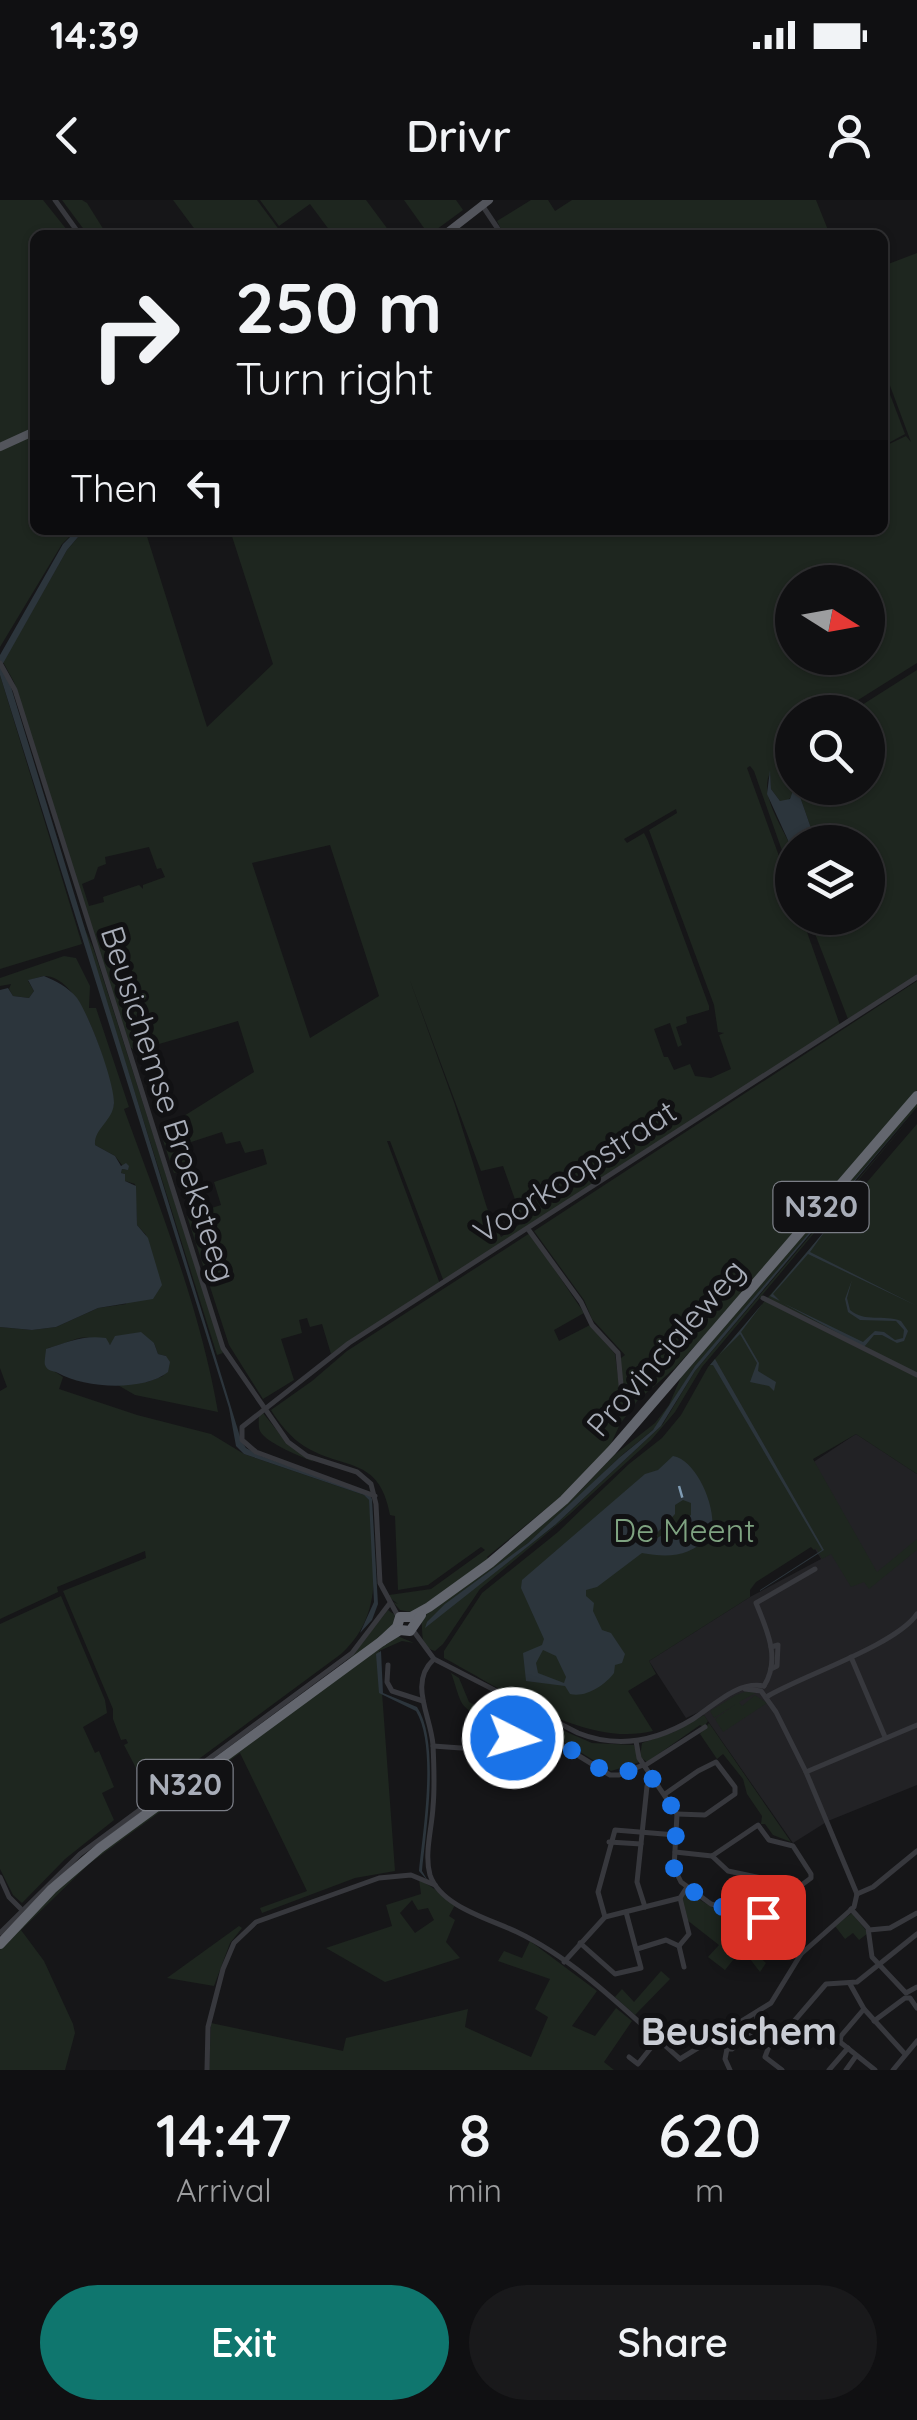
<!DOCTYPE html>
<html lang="en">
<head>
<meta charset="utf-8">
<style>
	:root { --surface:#101012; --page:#19191b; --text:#f1f3f6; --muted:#9c9d9f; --line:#303032; --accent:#0f766e }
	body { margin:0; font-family:Quicksand,sans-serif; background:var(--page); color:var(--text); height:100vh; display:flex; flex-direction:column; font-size:38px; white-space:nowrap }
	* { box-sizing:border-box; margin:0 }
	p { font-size:32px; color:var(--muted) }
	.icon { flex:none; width:55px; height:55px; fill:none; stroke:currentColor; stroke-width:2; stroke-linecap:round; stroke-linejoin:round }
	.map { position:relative; height:1870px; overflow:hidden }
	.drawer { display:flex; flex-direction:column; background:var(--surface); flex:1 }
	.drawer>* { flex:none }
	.guide { position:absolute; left:30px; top:30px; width:858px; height:305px; border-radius:15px; box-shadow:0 2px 8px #0004,0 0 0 2px var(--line); background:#101012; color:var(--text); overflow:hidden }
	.needle { width:65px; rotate:101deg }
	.buttons { position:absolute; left:775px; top:365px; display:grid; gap:20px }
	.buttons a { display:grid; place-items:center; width:110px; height:110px; border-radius:50%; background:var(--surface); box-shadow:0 2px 8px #0004,0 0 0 2px var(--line); font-size:50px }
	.pin { position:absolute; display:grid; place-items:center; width:85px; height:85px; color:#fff; margin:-42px; border-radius:20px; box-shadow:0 5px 15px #0006 }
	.me { position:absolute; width:110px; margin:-55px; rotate:95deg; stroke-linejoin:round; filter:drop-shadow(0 0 8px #0008) }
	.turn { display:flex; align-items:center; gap:35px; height:210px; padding:0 40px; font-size:45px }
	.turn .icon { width:130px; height:130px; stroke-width:2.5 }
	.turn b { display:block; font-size:70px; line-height:85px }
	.then { display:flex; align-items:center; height:95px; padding:0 40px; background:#0003; gap:20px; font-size:38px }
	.eta { display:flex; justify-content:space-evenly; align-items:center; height:170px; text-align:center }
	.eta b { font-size:60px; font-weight:600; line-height:70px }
	.button { display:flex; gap:20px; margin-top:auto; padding:20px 40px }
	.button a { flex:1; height:115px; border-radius:60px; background:var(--accent); color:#fff; font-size:40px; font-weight:600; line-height:115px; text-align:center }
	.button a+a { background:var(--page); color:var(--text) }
	.status { display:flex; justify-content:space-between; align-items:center; height:70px; padding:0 50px; background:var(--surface); direction:ltr }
	.status svg { height:28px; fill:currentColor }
	header { display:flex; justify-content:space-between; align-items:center; height:130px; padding:0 40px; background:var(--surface); font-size:45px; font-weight:600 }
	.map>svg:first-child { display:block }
	.built { fill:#222225 }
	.green { fill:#1e261f; fill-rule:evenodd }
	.water { fill:#2c353c; fill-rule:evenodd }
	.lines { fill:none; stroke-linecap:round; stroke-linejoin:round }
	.ferry { stroke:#7f9bb3; stroke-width:2.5; stroke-dasharray:12 10; stroke-linecap:butt }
	.minor { stroke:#37383d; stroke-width:5 }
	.major { stroke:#53555c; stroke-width:8 }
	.highway { stroke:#63666e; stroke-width:10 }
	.route { stroke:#1a73e8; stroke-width:18; stroke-dasharray:0 32.4 }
	.labels { text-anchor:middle; stroke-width:10; stroke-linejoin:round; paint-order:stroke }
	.shield { fill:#111113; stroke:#7b7e86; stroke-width:2.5 }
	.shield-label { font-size:30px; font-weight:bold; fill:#a8adb8 }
	.street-label { font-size:32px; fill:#a8adb8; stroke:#111113 }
	.park-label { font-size:32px; fill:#7fa381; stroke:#111113 }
	.quarter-label { font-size:38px; font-weight:bold; fill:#c9ccd4; stroke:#111113 }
</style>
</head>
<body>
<div class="status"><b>14:39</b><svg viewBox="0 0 49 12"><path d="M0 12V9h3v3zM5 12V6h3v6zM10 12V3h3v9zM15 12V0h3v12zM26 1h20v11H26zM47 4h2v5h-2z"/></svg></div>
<header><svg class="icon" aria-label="back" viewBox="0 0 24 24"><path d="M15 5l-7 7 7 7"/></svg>Drivr<svg class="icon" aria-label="person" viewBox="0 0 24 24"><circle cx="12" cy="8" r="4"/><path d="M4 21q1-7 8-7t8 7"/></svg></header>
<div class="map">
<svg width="917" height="1870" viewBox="0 0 917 1870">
	<rect width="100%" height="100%" fill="#161618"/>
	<path class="built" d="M 856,1234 L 917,1274 L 917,1585 L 828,1621 L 793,1643 L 701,1511 L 686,1518 L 649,1461 L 750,1397 L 821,1359 L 777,1286 Z"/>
	<g class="green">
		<path d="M 0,0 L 43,0 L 71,35 L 35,35 L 35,330 L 76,330 L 62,344 L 0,447 Z"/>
		<path d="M 62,0 L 82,0 L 87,3 L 107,35 L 88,35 Z"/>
		<path d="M 173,0 L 257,0 L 283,35 L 199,35 Z"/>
		<path d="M 260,0 L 366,0 L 392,35 L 333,35 L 310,4 L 279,26 Z"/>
		<path d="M 404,0 L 456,0 L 463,10 L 429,35 Z"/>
		<path d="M 531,0 L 548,0 L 555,11 L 572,0 L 816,0 L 830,35 L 547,35 L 544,29 L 533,35 L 504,35 L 497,21 Z"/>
		<path d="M 917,53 L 917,463 L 839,512 L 792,512 L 794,594 L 787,601 L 780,601 L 771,589 L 770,573 C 759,595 782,626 791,647 C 794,657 792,669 792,679 L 754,571 L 750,566 L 747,568 L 792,692 L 792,718 L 802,718 L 840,825 L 444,1082 L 390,941 L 387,941 L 440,1084 L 331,1154 L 322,1124 L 310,1127 L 307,1118 L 299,1120 L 302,1133 L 281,1139 L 294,1180 L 263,1199 L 229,1145 L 187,1016 L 221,1005 L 214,982 L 267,964 L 263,949 L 245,953 L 240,941 L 226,944 L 222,932 L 185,944 L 190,968 L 174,973 L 160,931 L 254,872 L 238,821 L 135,851 L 129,846 L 73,680 L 14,482 L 3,462 L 67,350 L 84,330 L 145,330 L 207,527 L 273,464 L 230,330 L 882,330 L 883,247 L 906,236 L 911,242 L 883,167 L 883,66 ZM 792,382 L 868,382 L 868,458 L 792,458 ZM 676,609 L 677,613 L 649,630 L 714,805 L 718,832 L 724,833 L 719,835 L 731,869 L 711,878 L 695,876 L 690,864 L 674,870 L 668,857 L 664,857 L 654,829 L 670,823 L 678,847 L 682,845 L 676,827 L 687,823 L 686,817 L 709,810 L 709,806 L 648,641 L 644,633 L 627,643 L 624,639 ZM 330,645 L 379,796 L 310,838 L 252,663 ZM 149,647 L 157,669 L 161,668 L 165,677 L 143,685 L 143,689 L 139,685 L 103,697 L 104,702 L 89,706 L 82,684 L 94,679 L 98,667 L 106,664 L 105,657 ZM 409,778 L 481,971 L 503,966 L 523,1022 L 501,1037 L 487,1008 L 455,905 Z"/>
		<path d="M 883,176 L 905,234 L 883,246 L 882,246 Z"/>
		<path d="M 917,470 L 917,775 L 848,819 L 809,718 L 868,718 L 868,642 L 803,642 L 812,631 L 797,588 L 868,588 L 868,512 L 851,512 Z"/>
		<path d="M 0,475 L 82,744 L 0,769 Z"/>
		<path d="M 80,718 L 94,750 L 223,1153 L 217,1155 Z"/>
		<path d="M 64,756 L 76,758 L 90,786 L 89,808 L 96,808 L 129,907 L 124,909 C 160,1008 200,1108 218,1212 L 135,1195 L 116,1184 L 147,1182 L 163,1176 L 166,1156 L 158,1154 L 154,1143 L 114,1138 L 112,1145 C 76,1131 84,1139 48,1148 L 45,1165 L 63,1177 L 59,1189 L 137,1215 L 211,1234 L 244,1254 L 364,1295 L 369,1300 C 373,1356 387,1413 341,1454 L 150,1595 L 124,1545 L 128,1543 L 126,1539 L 121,1540 L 113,1519 L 113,1509 L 63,1391 L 146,1358 L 145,1351 L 57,1387 L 58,1392 L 0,1419 L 0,1191 L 7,1187 L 0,1168 L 0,1127 L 32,1130 L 56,1127 L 98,1108 L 126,1104 L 146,1035 L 137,1025 L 135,984 L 125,981 L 125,974 L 121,973 L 122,969 L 126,970 L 115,956 L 95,945 L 95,934 L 114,905 C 109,873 84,776 44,776 C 38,777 33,779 28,781 L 34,791 L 29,798 L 13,796 L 9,789 L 11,784 L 0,786 L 0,778 Z"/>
		<path d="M 917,781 L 917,890 L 724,1114 L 674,1169 L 638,1200 L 620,1224 L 610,1246 L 570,1289 L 487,1357 L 489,1360 L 416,1413 L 400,1410 L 393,1402 L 398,1404 L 390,1398 L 381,1379 L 389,1395 L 431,1389 L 485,1350 L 481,1347 L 428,1385 L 398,1390 L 395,1316 L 390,1315 C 379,1255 344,1271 304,1246 C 290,1237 279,1223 271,1210 L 312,1181 L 347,1151 L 530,1033 L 584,1113 L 554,1130 L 559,1141 L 590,1125 L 615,1154 L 620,1192 L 621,1158 L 625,1155 L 592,1119 L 584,1100 L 534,1031 Z"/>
		<path d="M 917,899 L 917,907 L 693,1169 L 659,1225 L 622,1255 L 553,1322 L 485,1379 L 553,1327 L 663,1224 L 695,1171 L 917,910 L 702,1167 L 675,1212 L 651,1240 L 570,1314 L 480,1389 L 443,1444 L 435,1451 C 417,1446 425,1429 420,1417 L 580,1291 L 613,1256 L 655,1223 L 669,1205 L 681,1177 Z"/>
		<path d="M 917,924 L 917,1274 L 856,1234 L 813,1259 L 877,1372 L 917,1339 L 917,1350 L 869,1389 L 864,1382 L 851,1387 L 831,1354 L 822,1359 L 816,1348 L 814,1350 L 811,1347 L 756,1382 L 750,1390 L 750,1397 L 649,1461 L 656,1474 L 628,1491 L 653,1531 C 584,1548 503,1489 444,1458 L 444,1451 L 482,1393 L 558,1332 L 629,1264 L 662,1238 L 681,1215 L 708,1167 Z"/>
		<path d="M 259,1213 L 263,1213 L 287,1243 L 314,1262 C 302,1257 266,1243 260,1231 C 258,1227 259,1217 259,1213 Z"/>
		<path d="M 61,1396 L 105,1500 L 107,1513 L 83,1527 L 95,1553 L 99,1551 L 114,1587 L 102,1593 L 114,1620 L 65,1659 L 22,1703 L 13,1695 L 0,1669 L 0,1424 Z"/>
		<path d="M 388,1410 L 395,1415 L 392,1430 L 347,1461 Z"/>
		<path d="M 395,1435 L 414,1443 L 402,1441 L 379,1451 L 395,1671 L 355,1678 L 262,1713 L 260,1708 L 307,1691 L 240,1553 L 89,1664 L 21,1730 L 44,1761 L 73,1824 L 75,1833 L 65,1870 L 0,1870 L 0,1747 L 83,1663 Z"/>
		<path d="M 451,1473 L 459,1478 L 469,1502 L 485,1510 L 516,1516 L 521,1525 L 539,1520 L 592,1543 L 634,1545 L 640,1562 L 611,1571 L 541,1528 L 517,1528 L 514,1519 C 499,1522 476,1519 464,1506 C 458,1499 455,1482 451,1473 Z"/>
		<path d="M 750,1490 L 756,1493 L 739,1502 L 742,1506 L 755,1495 L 767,1503 L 723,1532 L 715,1519 L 736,1504 L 714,1518 L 710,1511 L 736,1495 Z"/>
		<path d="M 704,1515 L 708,1521 L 704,1527 L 700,1525 L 647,1562 L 640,1557 L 642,1543 L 674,1532 Z"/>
		<path d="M 709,1523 L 791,1642 L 773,1635 L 765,1624 L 761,1624 L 762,1616 L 747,1594 L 743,1579 L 723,1554 L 717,1559 L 700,1534 Z"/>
		<path d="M 419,1679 L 456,1703 L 449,1716 L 455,1720 L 446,1742 L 460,1758 L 385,1782 L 326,1748 L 392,1726 L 386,1705 L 421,1694 ZM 412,1700 L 418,1710 L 428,1708 L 434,1720 L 415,1733 L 400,1713 Z"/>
		<path d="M 687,1692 L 715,1709 L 734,1713 L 741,1750 L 725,1770 L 708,1757 L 719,1745 L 687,1720 L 681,1700 Z"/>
		<path d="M 852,1713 L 868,1733 L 859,1740 L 853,1733 L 845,1739 L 835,1726 Z"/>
		<path d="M 738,1714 L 761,1718 L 768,1724 L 755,1737 L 761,1743 L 753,1751 L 766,1763 L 760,1772 L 743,1750 Z"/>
		<path d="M 239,1726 L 242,1728 L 230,1743 L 214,1786 L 167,1778 Z"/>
		<path d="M 530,1741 L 597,1791 L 572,1826 L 595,1836 L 616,1808 L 632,1821 L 604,1862 L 614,1870 L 209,1870 L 211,1823 L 343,1851 L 346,1838 L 468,1809 L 465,1827 L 531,1857 L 548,1817 L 535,1809 L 550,1779 L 498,1761 L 504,1751 L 522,1758 Z"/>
		<path d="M 661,1771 L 670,1779 L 635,1815 L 615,1797 L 622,1789 L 634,1802 Z"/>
	</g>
	<g class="water">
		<path d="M 77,330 L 84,330 L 67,350 L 1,467 L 11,487 L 241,1240 L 246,1248 L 261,1256 L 370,1295 L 372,1299 L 378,1404 L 372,1420 L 360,1433 L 374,1402 L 369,1300 L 364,1295 L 244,1254 L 236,1246 L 229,1208 L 0,475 L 0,455 L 63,344 Z"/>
		<path d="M 770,570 L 771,589 L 780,601 L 790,599 L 794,588 L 797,588 L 812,631 L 808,640 L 792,642 L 792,649 L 767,594 Z"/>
		<path d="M 44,776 C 56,781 68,787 77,798 C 90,817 114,881 114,903 C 113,921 94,928 95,945 L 115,956 L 121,966 L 126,963 L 129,966 L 128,970 L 122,969 L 121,973 L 125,974 L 125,981 L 136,986 L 137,1025 L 148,1038 L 162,1085 L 153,1099 L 98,1108 L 56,1127 L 32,1130 L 0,1127 L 0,790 L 8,788 L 13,796 L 29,798 L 34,791 L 28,780 Z"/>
		<path d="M 917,907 L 695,1171 L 661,1226 L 555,1325 L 425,1428 L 427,1422 L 445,1404 L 528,1343 L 620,1257 L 653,1230 L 695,1166 Z"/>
		<path d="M 828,1027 L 810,1052 L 917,1106 L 808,1054 L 773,1094 L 780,1101 L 770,1096 Z"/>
		<path d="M 852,1080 L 847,1098 L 850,1110 C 866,1123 883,1114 901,1121 L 908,1131 L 904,1141 L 897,1143 L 882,1135 L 874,1135 L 864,1147 L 783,1103 L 863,1142 L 875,1131 L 884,1132 L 895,1140 L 903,1138 L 904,1130 L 896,1121 L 860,1120 L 848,1112 L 845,1099 Z"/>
		<path d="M 763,1103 L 741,1132 L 759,1163 L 758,1171 L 776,1182 L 774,1191 L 769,1186 L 750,1182 L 757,1163 L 740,1134 L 719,1155 Z"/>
		<path d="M 141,1132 L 154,1143 L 158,1154 L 166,1156 L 170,1162 L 168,1172 C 143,1192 84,1188 58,1173 C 52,1170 48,1172 45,1165 C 44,1162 46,1152 46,1149 C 68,1142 82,1135 106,1138 L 110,1145 L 115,1136 Z"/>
		<path d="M 715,1159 L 824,1350 L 760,1391 L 760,1398 L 760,1390 L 822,1350 L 713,1165 L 710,1165 Z"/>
		<path d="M 673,1256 C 698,1260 720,1315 710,1336 C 689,1357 669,1358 642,1353 L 597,1387 L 586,1390 L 586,1396 L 594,1403 L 593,1411 L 602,1430 L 611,1433 L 625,1454 L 622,1463 L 615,1465 L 614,1473 C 605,1485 586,1498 570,1494 L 565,1486 L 526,1481 L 523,1453 L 542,1445 L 544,1439 L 521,1388 L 522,1380 L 645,1274 L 658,1270 ZM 683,1300 L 691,1303 L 691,1315 L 656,1339 L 655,1335 L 675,1314 L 675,1305 ZM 543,1450 L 556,1456 L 566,1477 L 564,1483 L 538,1473 L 536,1463 Z"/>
		<path d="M 381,1451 L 383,1493 L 417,1507 C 440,1542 426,1629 422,1671 L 428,1681 L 419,1671 C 423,1630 437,1546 416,1511 L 379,1493 L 376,1454 Z"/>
	</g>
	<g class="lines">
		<path class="ferry" d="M 679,1286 L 683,1300"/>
		<g class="minor">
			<path d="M 55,0 L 80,35"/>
			<path d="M 482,5 L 502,35"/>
			<path d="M 0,463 L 15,490 L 223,1148 L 288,1242 L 307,1256 L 357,1272 L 371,1284 L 376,1304 L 380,1383 L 399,1418"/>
			<path d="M 528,1029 L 581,1102 L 592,1125 L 618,1153 L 622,1195"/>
			<path d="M 763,1098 L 917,1175"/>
			<path d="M 375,1296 L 256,1252 L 242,1240 L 242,1227 L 349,1143 L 917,777"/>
			<path d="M 412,1429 L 434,1459 L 578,1533 C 618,1549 657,1541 693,1519 C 714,1506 736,1481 764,1486"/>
			<path d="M 851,1457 L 885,1537"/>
			<path d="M 434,1459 C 408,1483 431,1516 433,1545 C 434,1566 435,1586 433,1607 C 432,1628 424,1654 430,1675 C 441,1707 490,1719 517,1732 C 578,1761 630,1815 680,1859"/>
			<path d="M 388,1465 L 387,1482 L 392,1491 L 423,1501"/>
			<path d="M 771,1469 L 777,1466 L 778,1445 L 771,1447"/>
			<path d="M 764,1486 C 781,1459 767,1430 756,1403 L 815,1369"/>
			<path d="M 745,1489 L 761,1491 L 776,1512 L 806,1572 L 857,1694"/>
			<path d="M 768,1496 C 804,1475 896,1445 917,1414"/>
			<path d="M 529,1533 L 527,1522 L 535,1512"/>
			<path d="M 636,1541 L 639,1558 L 677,1614 L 674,1668 L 681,1682 L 711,1704 L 765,1718 L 801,1754"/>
			<path d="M 433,1546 L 475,1549 L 540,1532 L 610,1575 L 619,1575 L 643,1565"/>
			<path d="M 644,1566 L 705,1527"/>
			<path d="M 806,1572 L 917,1525"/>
			<path d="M 665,1594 L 698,1571 L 716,1562 L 735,1587 L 735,1594 L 705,1615 L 677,1614"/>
			<path d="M 609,1642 L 641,1644"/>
			<path d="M 675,1652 L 712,1656 L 758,1625 L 769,1640 L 793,1646 L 811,1674 L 811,1678 L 784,1698 L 771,1696"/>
			<path d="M 712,1656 L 728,1671 L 771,1680 L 771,1696 L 765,1718"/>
			<path d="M 0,1677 L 9,1697 L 21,1709"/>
			<path d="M 857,1694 L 873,1687 L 917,1651"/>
			<path d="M 645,1707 L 637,1682 L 647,1586 L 655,1580"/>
			<path d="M 851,1709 L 868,1728 L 872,1757 L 906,1793 L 917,1787"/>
			<path d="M 605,1717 L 598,1692 L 615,1630 L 676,1635"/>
			<path d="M 869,1730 L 890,1728 L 917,1713"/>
			<path d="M 0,1733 L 80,1654 L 352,1453 L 390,1403"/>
			<path d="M 580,1743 L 615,1774 L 641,1768 L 626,1712"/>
			<path d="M 679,1746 L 684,1767"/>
			<path d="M 637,1749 L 666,1740 L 679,1746 L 689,1734 L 680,1698"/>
			<path d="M 564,1762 L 605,1717 L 680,1698 L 687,1687"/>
			<path d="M 850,1784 L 864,1809 L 905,1854"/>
			<path d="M 864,1809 L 841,1836 L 840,1842 L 875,1870"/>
			<path d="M 756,1813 L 760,1831 L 771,1841"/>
			<path d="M 874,1821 L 905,1798 L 910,1798 L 917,1808"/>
			<path d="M 771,1841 L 777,1841 L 826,1784 L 857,1782 L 917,1734"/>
			<path d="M 771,1841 L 765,1857 L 782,1870"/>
			<path d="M 727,1849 L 732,1849 L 758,1827"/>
			<path d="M 727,1849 L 725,1859 L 730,1870"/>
			<path d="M 629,1857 L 638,1864 L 658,1839"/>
			<path d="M 680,1859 L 771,1803 L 801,1754 L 854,1707 L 857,1694"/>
			<path d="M 207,1870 L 208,1827 L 223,1769 L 234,1743 L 256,1722 L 379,1678 L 411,1675 L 435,1685"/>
			<path d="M 829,1870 L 848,1848"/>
			<path d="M 846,1870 L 856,1856"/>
			<path d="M 893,1870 L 917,1841"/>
		</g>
		<g class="major">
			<path d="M 444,35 L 489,0"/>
			<path d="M 0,247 L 35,231"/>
		</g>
		<g class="highway">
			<path d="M 382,1441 L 397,1427 L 400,1417 L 411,1417 L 429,1407 L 490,1363 L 564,1300 L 612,1250 L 917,896"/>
			<path d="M 0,1744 L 52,1689 L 100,1648 L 382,1441 L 400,1430 L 410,1431 L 421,1415"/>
		</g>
	</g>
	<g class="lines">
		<path class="route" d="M 513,1538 L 535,1532 L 545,1533 L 610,1575 L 619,1575 L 643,1565 L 677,1614 L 674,1668 L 680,1682 L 711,1704 L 763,1717"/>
	</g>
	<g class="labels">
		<g class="shield">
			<rect x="773.5" y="982" width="95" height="50" rx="8"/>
			<rect x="137.5" y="1560" width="95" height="50" rx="8"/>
		</g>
		<g class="shield-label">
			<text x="821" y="1017">N320</text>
			<text x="185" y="1595">N320</text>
		</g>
		<g class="street-label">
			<text transform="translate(168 904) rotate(72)" y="11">Beusichemse Broeksteeg</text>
			<text transform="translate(575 972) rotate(-33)" y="11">Voorkoopstraat</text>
			<text transform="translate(666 1148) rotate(-49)" y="11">Provincialeweg</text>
		</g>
		<g class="park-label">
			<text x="684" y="1342">De Meent</text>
		</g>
		<g class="quarter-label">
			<text x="739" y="1845">Beusichem</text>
		</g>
	</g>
</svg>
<div class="buttons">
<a><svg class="needle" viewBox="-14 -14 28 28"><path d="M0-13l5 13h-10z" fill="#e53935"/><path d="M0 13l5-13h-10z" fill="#9c9d9f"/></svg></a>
<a><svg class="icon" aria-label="search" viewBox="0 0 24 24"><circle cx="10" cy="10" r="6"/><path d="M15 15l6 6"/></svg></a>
<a><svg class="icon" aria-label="layers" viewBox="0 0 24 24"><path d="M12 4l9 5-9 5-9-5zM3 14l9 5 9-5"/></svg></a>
</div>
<div class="pin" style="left:763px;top:1717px;background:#d93025"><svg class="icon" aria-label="arrive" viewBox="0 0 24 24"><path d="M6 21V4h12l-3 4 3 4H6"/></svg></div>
<svg class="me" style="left:513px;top:1538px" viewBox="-20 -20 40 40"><circle r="17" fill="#1a73e8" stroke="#fff" stroke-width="3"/><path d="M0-11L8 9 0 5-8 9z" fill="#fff"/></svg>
<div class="guide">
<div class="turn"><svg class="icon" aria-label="right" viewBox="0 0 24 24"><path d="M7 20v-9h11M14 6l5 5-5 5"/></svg><div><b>250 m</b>Turn right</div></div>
<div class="then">Then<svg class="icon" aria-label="left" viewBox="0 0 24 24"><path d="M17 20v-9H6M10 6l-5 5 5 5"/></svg></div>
</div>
</div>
<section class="drawer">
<div class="eta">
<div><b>14:47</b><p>Arrival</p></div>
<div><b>8</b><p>min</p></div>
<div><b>620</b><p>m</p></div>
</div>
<div class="button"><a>Exit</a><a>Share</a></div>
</section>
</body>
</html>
